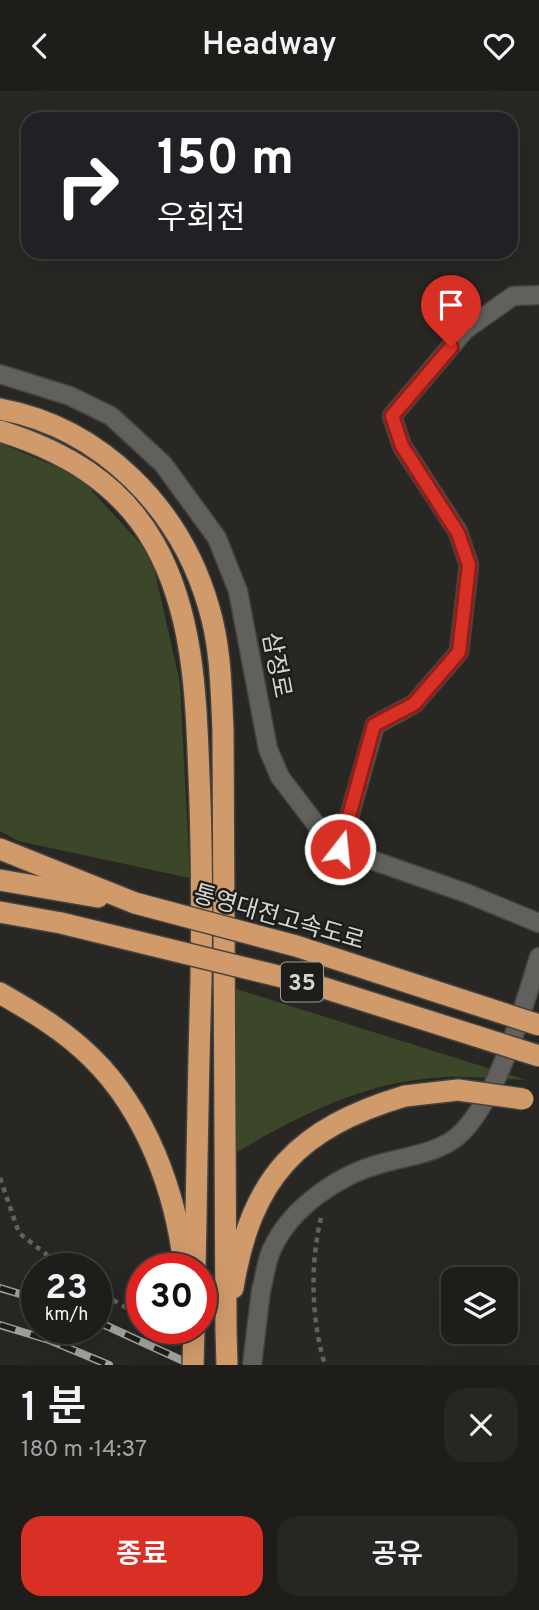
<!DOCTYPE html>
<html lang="ko">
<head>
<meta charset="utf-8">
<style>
	:root { --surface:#1e1d1a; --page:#262623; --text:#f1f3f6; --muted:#a1a2a2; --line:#3c3b39; --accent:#d93025 }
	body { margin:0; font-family:Overpass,"Noto Sans KR",sans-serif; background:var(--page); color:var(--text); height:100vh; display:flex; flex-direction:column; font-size:26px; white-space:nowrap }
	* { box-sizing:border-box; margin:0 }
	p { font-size:23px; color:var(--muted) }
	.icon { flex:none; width:38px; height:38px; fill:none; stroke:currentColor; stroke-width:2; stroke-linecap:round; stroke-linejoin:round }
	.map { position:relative; height:1274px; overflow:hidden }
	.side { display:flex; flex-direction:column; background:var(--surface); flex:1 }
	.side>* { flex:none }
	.banner { position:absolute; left:21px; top:21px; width:497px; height:147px; border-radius:21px; box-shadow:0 7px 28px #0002,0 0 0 2px var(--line); background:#202124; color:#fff; overflow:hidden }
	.controls { position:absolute; left:441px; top:1176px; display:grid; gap:14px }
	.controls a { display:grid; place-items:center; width:77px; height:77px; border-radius:14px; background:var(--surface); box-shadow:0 7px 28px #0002,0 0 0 2px var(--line); font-size:35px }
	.speed { position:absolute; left:21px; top:1162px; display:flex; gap:14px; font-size:35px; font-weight:700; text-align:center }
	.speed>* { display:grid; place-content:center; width:91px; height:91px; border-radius:50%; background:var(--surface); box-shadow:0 7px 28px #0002,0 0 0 2px var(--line); line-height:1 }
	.speed small { font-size:18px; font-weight:400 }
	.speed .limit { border:10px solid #d22; background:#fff; color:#111 }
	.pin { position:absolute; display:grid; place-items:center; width:60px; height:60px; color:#fff; margin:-72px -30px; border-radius:50% 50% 50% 0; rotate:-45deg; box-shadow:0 0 7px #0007 }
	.pin .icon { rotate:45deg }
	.me { position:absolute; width:77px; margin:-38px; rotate:16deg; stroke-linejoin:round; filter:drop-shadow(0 0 5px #0008) }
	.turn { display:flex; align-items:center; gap:24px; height:147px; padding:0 21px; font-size:32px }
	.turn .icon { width:91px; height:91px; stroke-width:2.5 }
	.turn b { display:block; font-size:49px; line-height:60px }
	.round { display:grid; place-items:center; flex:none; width:74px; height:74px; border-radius:21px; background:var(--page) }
	.head { display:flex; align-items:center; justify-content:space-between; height:119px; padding:0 21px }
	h1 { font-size:42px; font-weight:600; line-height:52px }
	.button { display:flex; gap:14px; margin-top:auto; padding:14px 21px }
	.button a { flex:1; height:80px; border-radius:21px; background:var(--accent); color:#fff; font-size:28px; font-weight:600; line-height:80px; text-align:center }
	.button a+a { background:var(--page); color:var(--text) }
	header { display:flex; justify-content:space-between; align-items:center; height:91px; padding:0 21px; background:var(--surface); font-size:32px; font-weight:600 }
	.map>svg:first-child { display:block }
	.green { fill:#3b4728 }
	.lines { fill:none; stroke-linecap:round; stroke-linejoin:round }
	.minor-casing { stroke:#444340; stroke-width:21 }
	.highway-casing { stroke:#444340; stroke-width:24 }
	.path { stroke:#63625f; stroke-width:4.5; stroke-dasharray:5 5; stroke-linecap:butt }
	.minor { stroke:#61605c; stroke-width:18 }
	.highway { stroke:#d09a6b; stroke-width:21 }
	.rail-casing { stroke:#a2a29e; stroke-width:8 }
	.rail { stroke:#1e1d19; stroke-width:5; stroke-dasharray:16; stroke-linecap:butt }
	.minor-bridge-casing { stroke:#444340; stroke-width:21; stroke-linecap:butt }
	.highway-bridge-casing { stroke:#444340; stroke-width:24; stroke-linecap:butt }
	.minor-bridge { stroke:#61605c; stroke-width:18 }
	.highway-bridge { stroke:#d09a6b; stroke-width:21 }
	.route-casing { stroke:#8d1f18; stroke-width:18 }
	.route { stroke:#d93025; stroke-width:12 }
	.labels { text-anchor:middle; stroke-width:5; stroke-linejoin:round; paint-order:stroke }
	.shield { fill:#1e1d19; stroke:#9f9e9b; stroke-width:2 }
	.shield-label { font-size:23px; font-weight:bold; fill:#d6d6d3 }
	.street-label { font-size:24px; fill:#d6d6d3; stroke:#1e1d19 }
</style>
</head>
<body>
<header><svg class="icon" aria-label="back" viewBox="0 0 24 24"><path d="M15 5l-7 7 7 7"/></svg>Headway<svg class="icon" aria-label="heart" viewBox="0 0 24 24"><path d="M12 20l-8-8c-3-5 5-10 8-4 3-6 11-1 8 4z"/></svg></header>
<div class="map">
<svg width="539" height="1274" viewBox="0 0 539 1274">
	<rect width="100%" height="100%" fill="#282723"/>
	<g class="green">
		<path d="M 0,352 L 78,385 L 151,464 L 180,592 L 190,787 L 18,750 L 0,740 Z"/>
		<path d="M 230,896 L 526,989 C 499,988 471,985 445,986 C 362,990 294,1027 225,1068 Z"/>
	</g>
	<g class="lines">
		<g class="minor-casing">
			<g id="minor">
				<path d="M 0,283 L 70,305 L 111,325 L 163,373 L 217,447 L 238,500 L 268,658 L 280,686 L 325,745 L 340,758 L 466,802 L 539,832"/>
				<path d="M 340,758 L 375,634 L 414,613 L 459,561 L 469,474 L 458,441 L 402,355 L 392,325 L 465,239 L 513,205 L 539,204"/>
				<path d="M 261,1199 C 265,1186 266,1170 272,1158 C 291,1116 340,1083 383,1072 C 408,1065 438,1062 458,1045 C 497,1011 524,915 539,866"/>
			</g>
		</g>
		<g class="highway-casing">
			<g id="highway">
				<path d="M 0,318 C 102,337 181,418 209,517 C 221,557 221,598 223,639 L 226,1240"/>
				<path d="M 0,340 C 64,360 120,392 154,452 C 194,522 196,607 199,685 C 202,754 202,822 201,891 C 198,987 197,1082 195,1178"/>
				<path d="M 0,758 L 135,812"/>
				<path d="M 0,789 L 98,806"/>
				<path d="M 0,821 L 61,832"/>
				<path d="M 0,902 C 33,921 65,940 92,967 C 146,1020 176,1101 184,1175"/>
				<path d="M 233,1197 C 251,1086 298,1037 405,1005"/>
			</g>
		</g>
		<g class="path">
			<path d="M 0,1087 L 19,1142 L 65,1178"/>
			<path d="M 321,1127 C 310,1172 311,1229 325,1274"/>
			<path d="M 96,1199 L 142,1226"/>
			<path d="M 165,1237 L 174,1241"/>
		</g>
		<use href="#minor" class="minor"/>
		<use href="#highway" class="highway"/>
		<g class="rail-casing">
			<g id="rail">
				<path d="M 0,1197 L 37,1208"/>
				<path d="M 96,1230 L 192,1274"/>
				<path d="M 0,1234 L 49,1249 L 109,1274"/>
			</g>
		</g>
		<use href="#rail" class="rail"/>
		<g class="minor-bridge-casing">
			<path id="minor-bridge" d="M 252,1274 L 261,1199"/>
		</g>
		<g class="highway-bridge-casing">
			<g id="highway-bridge">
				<path d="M 135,812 L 296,855 L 539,934"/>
				<path d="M 61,832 L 315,894 L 539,965"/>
				<path d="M 405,1005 L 458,999 L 523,1008"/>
				<path d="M 226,1240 L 227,1274"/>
				<path d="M 193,1274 L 194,1237"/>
			</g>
		</g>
		<use href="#minor-bridge" class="minor-bridge"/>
		<use href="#highway-bridge" class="highway-bridge"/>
	</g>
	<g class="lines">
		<g class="route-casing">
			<path id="route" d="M 340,758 L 374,634 L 414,613 L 459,561 L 469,474 L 458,442 L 402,355 L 392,325 L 451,256"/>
		</g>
		<use href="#route" class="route"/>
	</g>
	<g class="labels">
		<rect class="shield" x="281" y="871.5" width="42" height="39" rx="5"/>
		<g class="shield-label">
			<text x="302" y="899">35</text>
		</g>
		<g class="street-label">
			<text transform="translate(277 574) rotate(79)" y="8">삼정로</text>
			<text transform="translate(279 826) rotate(16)" y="8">통영대전고속도로</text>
		</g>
	</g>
</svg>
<div class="controls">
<a><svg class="icon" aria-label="layers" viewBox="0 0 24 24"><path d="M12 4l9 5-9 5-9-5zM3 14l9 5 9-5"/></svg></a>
</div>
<div class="speed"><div>23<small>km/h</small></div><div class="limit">30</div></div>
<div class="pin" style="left:451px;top:256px;background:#d93025"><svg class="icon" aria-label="arrive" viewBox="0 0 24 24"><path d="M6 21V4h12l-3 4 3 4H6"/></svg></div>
<svg class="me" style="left:340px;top:758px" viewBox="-20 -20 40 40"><circle r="17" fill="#d93025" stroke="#fff" stroke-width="3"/><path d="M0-11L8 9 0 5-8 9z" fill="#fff"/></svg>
<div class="banner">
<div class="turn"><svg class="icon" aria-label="right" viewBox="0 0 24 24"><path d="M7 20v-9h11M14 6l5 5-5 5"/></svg><div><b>150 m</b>우회전</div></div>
</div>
</div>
<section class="side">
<div class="head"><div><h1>1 분</h1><p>180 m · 14:37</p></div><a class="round"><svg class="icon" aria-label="close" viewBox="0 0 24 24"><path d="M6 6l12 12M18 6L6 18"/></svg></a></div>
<div class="button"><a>종료</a><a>공유</a></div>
</section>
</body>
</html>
